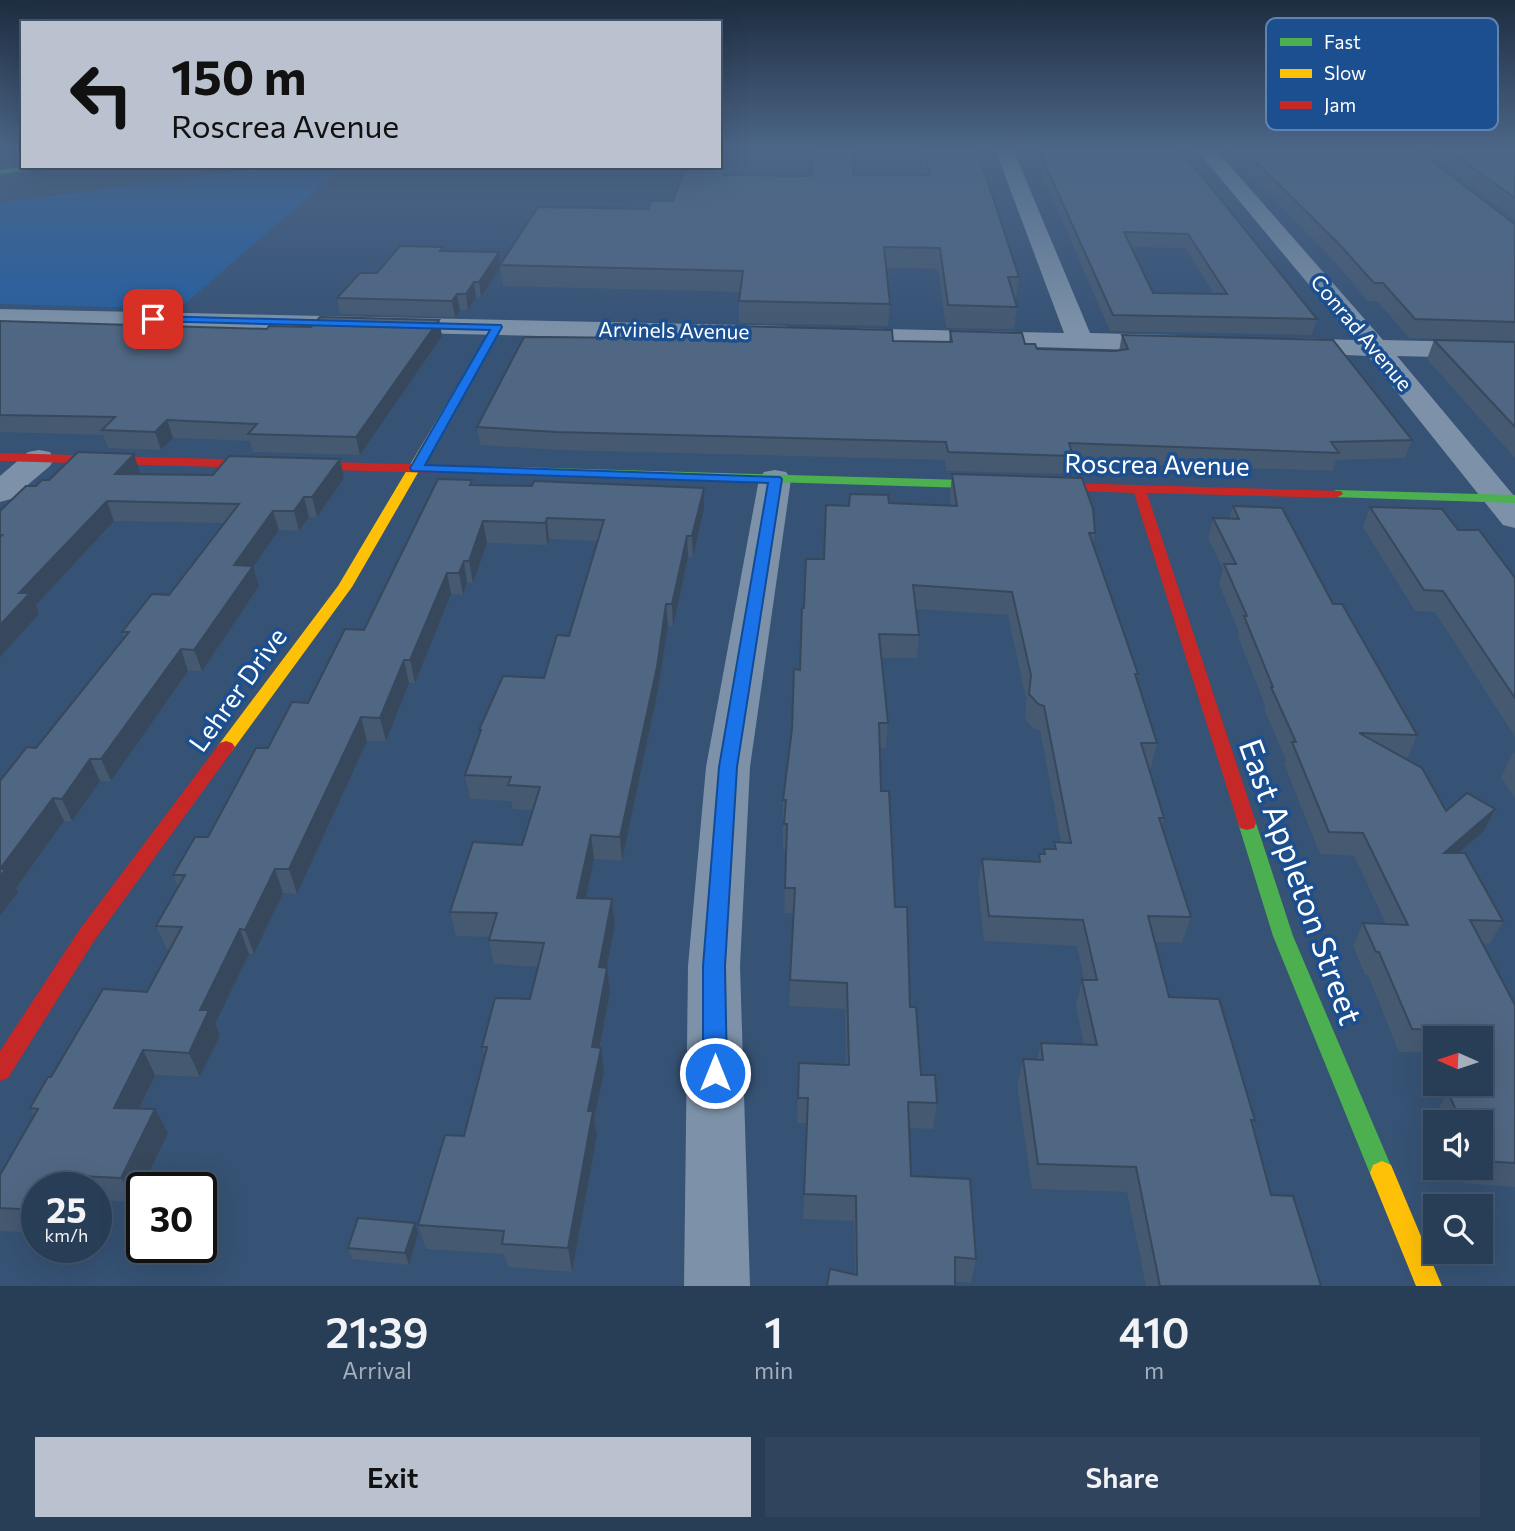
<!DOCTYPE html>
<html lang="en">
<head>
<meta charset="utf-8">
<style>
	:root { --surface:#283e57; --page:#30455d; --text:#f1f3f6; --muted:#a5aeba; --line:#44576d; --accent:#b9c2ce }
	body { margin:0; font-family:Commissioner,sans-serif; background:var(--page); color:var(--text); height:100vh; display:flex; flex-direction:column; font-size:26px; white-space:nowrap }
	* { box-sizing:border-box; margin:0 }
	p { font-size:23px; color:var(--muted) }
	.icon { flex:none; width:38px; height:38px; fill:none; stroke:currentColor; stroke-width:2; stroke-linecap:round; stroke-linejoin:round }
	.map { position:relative; height:1286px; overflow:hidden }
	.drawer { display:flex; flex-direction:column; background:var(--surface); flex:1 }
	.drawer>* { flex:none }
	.top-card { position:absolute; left:21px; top:21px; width:700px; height:147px; border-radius:0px; box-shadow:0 7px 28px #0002,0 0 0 2px var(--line); background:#b9c2ce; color:#111; overflow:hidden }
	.needle { width:46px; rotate:273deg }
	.fabs { position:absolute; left:1423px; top:1026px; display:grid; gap:14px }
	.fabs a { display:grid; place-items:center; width:70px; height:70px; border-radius:0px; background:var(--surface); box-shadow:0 7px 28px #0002,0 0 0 2px var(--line); font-size:35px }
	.speed { position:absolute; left:21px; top:1172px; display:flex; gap:14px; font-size:35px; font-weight:700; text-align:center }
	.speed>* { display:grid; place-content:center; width:91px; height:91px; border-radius:50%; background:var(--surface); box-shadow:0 7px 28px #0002,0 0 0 2px var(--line); line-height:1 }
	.speed small { font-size:18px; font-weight:400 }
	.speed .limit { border:4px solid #111; border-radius:10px; background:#fff; color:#111 }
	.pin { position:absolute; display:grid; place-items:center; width:60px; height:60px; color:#fff; margin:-30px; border-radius:14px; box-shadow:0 4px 10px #0006 }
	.me { position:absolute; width:77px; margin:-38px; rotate:0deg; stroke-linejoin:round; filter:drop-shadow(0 0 5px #0008) }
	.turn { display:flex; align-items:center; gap:24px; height:147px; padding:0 35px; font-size:32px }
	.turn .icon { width:91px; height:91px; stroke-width:2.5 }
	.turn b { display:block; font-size:49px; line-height:60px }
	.eta { display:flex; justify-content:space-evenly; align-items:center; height:119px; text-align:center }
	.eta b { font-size:42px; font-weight:600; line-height:49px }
	.action { display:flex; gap:14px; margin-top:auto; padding:14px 35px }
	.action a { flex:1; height:80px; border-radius:0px; background:var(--accent); color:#111; font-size:28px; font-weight:600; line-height:80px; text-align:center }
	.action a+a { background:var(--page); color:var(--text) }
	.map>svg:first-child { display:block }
	.green { fill:#265fa1 }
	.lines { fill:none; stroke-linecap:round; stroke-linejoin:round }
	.street { fill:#7d92a8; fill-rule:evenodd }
	.fast { fill:#4caf50; fill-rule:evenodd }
	.slow { fill:#ffc107; fill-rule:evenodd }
	.jam { fill:#c62828; fill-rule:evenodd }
	.wall { fill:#455971; fill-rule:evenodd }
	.shaded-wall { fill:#38485c }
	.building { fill:#506783; stroke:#38485c; stroke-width:2; fill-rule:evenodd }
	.route { fill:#1a73e8; stroke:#114b97; stroke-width:2 }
	.labels { text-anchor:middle; stroke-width:7; stroke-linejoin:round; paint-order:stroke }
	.far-street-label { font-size:21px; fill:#fff; stroke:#1b4f8f }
	.street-label { font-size:26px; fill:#fff; stroke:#1b4f8f }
	.near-street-label { font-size:32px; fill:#fff; stroke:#1b4f8f }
	.key { fill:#1b4f8f; stroke:#5f84b1; stroke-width:2 }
	.key-label { font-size:19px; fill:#fff }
</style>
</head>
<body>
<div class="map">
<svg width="1515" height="1286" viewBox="0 0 1515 1286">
	<rect width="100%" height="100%" fill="#365274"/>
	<path class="green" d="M 276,166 L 307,166 L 337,172 L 179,309 L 0,304 L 0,203 Z"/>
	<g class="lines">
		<g class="street">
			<path d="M 995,149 L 1013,149 L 1090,333 L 1173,335 L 1182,338 L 1186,343 L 1182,348 L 1173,351 L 833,341 L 829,336 L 833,331 L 842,328 L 1064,333 Z"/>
			<path d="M 1196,149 L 1215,149 L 1383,340 L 1515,343 L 1515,359 L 1397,356 L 1515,497 L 1515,528 L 1503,525 L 1368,356 L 1277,352 L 1273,346 L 1277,340 L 1286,338 L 1355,340 Z"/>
			<path d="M 0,309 L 785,326 L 794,329 L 798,334 L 794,339 L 785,342 L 0,323 Z"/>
			<path d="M 39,450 L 50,452 L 54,459 L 50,466 L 11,499 L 0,502 L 0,476 L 28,452 Z"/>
			<path d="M 775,470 L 786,472 L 791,479 L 750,767 L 740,966 L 750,1286 L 684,1286 L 688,966 L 706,767 L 759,479 L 764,472 Z"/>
		</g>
		<g class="fast">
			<path d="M 30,166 L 55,166 L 0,174 L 0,170 Z"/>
			<path d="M 478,466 L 1000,481 L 1007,485 L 1000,489 L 473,473 L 473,467 Z"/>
			<path d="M 1336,490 L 1515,495 L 1515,503 L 1331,497 L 1329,494 Z"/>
			<path d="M 1247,816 L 1254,818 L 1256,823 L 1293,936 L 1394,1173 L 1391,1181 L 1382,1185 L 1373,1181 L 1273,936 L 1238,823 L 1240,818 Z"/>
		</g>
		<g class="slow">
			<path d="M 497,324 L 502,327 L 352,587 L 232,751 L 220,751 L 217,747 L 220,743 L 338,586 L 492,327 Z"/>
			<path d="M 1382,1161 L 1391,1165 L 1442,1286 L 1416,1286 L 1370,1173 L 1373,1165 Z"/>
		</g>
		<g class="jam">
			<path d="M 0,453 L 478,466 L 484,470 L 478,474 L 0,461 Z"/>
			<path d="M 1000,481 L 1341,491 L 1343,494 L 1336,498 L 1147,493 L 1256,823 L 1254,828 L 1247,830 L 1240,828 L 1238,823 L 1134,493 L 995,488 L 993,485 Z"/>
			<path d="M 226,741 L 232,743 L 235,747 L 232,751 L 94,941 L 8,1078 L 0,1081 L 0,1051 L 80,929 L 220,743 Z"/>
		</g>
	</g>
	<g class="wall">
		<path d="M 920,149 L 977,149 L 1019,277 L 1016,299 L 1015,299 L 1017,307 L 1014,329 L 946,328 L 938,269 L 886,268 L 890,304 L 888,326 L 739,323 L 739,301 L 740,292 L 503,286 L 500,268 L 481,297 L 476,297 L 468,310 L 460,310 L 455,317 L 340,314 L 337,298 L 377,273 L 444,251 L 500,265 L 648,209 L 673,201 L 726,175 L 812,176 L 925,175 Z"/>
		<path d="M 1030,149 L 1180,149 L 1317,319 L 1312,335 L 1110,331 L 1039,168 ZM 1131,247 L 1185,248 L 1214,294 L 1153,293 Z"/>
		<path d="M 1226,149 L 1417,149 L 1512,222 L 1515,223 L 1515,341 L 1409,338 L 1377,301 L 1368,301 L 1334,261 Z"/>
		<path d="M 1423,149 L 1515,149 L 1515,219 Z"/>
		<path d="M 439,320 L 442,336 L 360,455 L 253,452 L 250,441 L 173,438 L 161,450 L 108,448 L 103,435 L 0,432 L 0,321 L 267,329 Z"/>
		<path d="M 950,331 L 1025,344 L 1037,349 L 1119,351 L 1122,335 L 1412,440 L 1405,458 L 1336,460 L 1333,471 L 1072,462 L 1070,474 L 946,471 L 945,460 L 558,450 L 480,445 L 477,427 L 893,341 L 949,342 Z"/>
		<path d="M 1434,340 L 1515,342 L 1515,458 L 1427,359 Z"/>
		<path d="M 340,459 L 344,478 L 317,517 L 309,517 L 299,531 L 279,530 L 253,567 L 259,586 L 202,671 L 188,671 L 111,781 L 100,781 L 72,821 L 64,821 L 16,888 L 18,892 L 0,916 L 36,748 L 124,638 L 122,632 L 169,595 L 224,523 L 114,521 L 36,605 L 39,614 L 0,657 L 0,511 L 36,486 L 49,480 L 140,473 L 139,474 L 213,475 Z"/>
		<path d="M 952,474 L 1095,533 L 1093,545 L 1138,674 L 1137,679 L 1157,743 L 1151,768 L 1149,768 L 1164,818 L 1162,826 L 1191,917 L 1182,943 L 1155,942 L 1169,997 L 1255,1121 L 1253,1126 L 1271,1195 L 1321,1286 L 1146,1286 L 1127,1192 L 1032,1189 L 1017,1085 L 1023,1059 L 1037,1060 L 1041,1043 L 1084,1045 L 1076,1005 L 1082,980 L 1084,980 L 1077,946 L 984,941 L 978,884 L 982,859 L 1037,861 L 1039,854 L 1043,854 L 1044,849 L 1053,849 L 1054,842 L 1061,843 L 1040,730 L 1034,729 L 1025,719 L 1026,699 L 1008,615 L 916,609 L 919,635 L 917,658 L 882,658 L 888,723 L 886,748 L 880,748 L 881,791 L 895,907 L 921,1075 L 937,1103 L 933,1129 L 909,1128 L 911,1176 L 976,1259 L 971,1283 L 855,1274 L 854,1221 L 803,1219 L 807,1123 L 797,1123 L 799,1063 L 846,1065 L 845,1009 L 789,1006 L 794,914 L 784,913 L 786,850 L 783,849 L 783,800 L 800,670 L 804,608 L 849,506 L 889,503 L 951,506 L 950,496 Z"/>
		<path d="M 472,480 L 473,485 L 704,508 L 693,557 L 688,557 L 673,627 L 668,626 L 658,690 L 622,861 L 594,859 L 586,898 L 612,899 L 615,924 L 606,968 L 607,968 L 610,992 L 600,1048 L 604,1072 L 594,1119 L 597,1135 L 572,1272 L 508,1267 L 504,1254 L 426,1249 L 418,1225 L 464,1136 L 485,1058 L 482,1047 L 530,999 L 538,967 L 494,964 L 489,940 L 490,937 L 456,936 L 450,912 L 522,845 L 532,810 L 513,809 L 511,801 L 470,799 L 465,775 L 480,735 L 479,730 L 544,678 L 569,636 L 597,541 L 549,539 L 547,545 L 487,543 L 473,583 L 467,583 L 463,595 L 451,594 L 415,683 L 409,683 L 386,741 L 367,741 L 297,894 L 283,893 L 254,954 L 249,954 L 215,1024 L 220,1035 L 200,1077 L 155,1075 L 139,1109 L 168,1133 L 135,1202 L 96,1200 L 96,1188 L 37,1188 L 37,1233 L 0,1231 L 0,1175 L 34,1115 L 30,1108 L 51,1077 L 147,992 L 169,950 L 167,950 L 156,926 L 178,887 L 173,875 L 208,837 L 268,748 L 308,703 L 364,630 Z"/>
		<path d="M 1233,506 L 1333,604 L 1417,735 L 1408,757 L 1402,757 L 1446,811 L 1483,832 L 1458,853 L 1503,921 L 1490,944 L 1482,943 L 1515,1005 L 1515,1187 L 1463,1183 L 1456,1167 L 1480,1167 L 1480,1122 L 1437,1122 L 1435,1115 L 1448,1092 L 1459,1093 L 1454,1083 L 1480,1083 L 1480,1038 L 1435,1038 L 1435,1053 L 1399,1052 L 1368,975 L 1365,975 L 1353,946 L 1363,923 L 1386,924 L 1354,856 L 1320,854 L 1284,764 L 1286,760 L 1264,709 L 1265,705 L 1238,637 L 1239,633 L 1219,584 L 1223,569 L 1208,538 L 1213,518 L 1229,519 Z"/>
		<path d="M 1370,507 L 1458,530 L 1515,578 L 1515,737 L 1435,612 L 1415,611 L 1363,527 Z"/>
		<path d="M 1515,752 L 1515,799 L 1501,777 L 1512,754 Z"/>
		<path d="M 418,1234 L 409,1265 L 352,1259 L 348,1248 Z"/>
	</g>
	<g class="shaded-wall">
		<path d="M 499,252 L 500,268 L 481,297 L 479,282 Z"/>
		<path d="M 474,282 L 476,297 L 468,310 L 466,294 Z"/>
		<path d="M 457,294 L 460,310 L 455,317 L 452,301 Z"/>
		<path d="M 439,320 L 442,336 L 360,455 L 356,437 Z"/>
		<path d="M 167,420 L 173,438 L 161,450 L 155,432 Z"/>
		<path d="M 134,454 L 140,473 L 121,493 L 115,474 Z"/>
		<path d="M 340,459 L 344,478 L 317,517 L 312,497 Z"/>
		<path d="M 704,488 L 704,508 L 693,557 L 692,536 Z"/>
		<path d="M 304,497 L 309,517 L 299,531 L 294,511 Z"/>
		<path d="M 107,501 L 114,521 L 36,605 L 39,614 L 0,657 L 0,625 L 19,593 Z"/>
		<path d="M 273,511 L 279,530 L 253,567 L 259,586 L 202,671 L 194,650 L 234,565 Z"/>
		<path d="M 547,518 L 549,539 L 547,545 L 545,523 Z"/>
		<path d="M 483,521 L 487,543 L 473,583 L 469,561 Z"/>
		<path d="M 687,536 L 688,557 L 673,627 L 672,604 Z"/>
		<path d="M 464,561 L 467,583 L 463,595 L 459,573 Z"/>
		<path d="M 447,573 L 451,594 L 415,683 L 410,660 Z"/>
		<path d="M 666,604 L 668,626 L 658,690 L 622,861 L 620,837 Z"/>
		<path d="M 181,649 L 188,671 L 111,781 L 101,759 Z"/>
		<path d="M 404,660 L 409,683 L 386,741 L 380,718 Z"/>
		<path d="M 361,717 L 367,741 L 297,894 L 289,869 Z"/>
		<path d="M 90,759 L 100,781 L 72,821 L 62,799 Z"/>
		<path d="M 53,798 L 64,821 L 16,888 L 18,892 L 0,916 L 0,869 Z"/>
		<path d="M 1495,809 L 1483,832 L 1432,875 L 1444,853 Z"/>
		<path d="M 591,835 L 594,859 L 581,922 L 577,898 Z"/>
		<path d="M 275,869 L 283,893 L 254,954 L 245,930 Z"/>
		<path d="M 612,899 L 615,924 L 602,992 L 599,967 Z"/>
		<path d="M 240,929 L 249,954 L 215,1024 L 220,1035 L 200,1077 L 189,1053 L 200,1010 Z"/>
		<path d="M 607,968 L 610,992 L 595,1072 L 592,1047 Z"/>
		<path d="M 601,1048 L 604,1072 L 594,1119 L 597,1135 L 572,1272 L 568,1248 L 588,1111 Z"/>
		<path d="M 143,1050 L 155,1075 L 128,1132 L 114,1108 Z"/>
		<path d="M 155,1109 L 168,1133 L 135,1202 L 121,1178 Z"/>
		<path d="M 81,1176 L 88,1188 L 75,1188 Z"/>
		<path d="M 415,1223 L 418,1234 L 409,1265 L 405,1253 Z"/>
	</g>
	<g class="building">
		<path d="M 814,149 L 853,149 L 853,175 L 930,175 L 924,149 L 977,149 L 1019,277 L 1008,277 L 1017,307 L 948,305 L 940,248 L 884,247 L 890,304 L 739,301 L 743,271 L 500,265 L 538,207 L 648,209 L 651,201 L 673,201 L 685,168 L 726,169 L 724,175 L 812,176 Z"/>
		<path d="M 1038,149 L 1180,149 L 1317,319 L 1113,315 ZM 1124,232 L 1188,234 L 1227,294 L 1153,293 Z"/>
		<path d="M 1243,149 L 1417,149 L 1512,222 L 1515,223 L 1515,322 L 1415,319 L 1383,283 L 1374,283 L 1339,244 Z"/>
		<path d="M 1447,149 L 1515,149 L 1515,198 Z"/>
		<path d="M 400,246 L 443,247 L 440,251 L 499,252 L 479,282 L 474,282 L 466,294 L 457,294 L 452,301 L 337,298 L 360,273 L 377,273 Z"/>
		<path d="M 320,317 L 439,320 L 356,437 L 248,434 L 257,424 L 167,420 L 155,432 L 102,430 L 115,417 L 0,415 L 0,321 L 267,329 L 269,326 L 311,327 Z"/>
		<path d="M 736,326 L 892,330 L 893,341 L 952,342 L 950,331 L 1022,333 L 1025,344 L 1035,344 L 1037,349 L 1115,351 L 1128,349 L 1122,335 L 1333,340 L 1412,440 L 1331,442 L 1339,453 L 1069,443 L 1073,456 L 948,452 L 946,442 L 556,432 L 477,427 L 524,337 L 657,338 L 658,335 L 734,337 Z"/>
		<path d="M 1434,340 L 1515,342 L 1515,427 Z"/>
		<path d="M 78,452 L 134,454 L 115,474 L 213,475 L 229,456 L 340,459 L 312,497 L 304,497 L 294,511 L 273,511 L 234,565 L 253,566 L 194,650 L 181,649 L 101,759 L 90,759 L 62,799 L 53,798 L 0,869 L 6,869 L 0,876 L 0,781 L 27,747 L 36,748 L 129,632 L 122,632 L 152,594 L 169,595 L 239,504 L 107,501 L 19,593 L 30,593 L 0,625 L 0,537 L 2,535 L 0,535 L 0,511 L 26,486 L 36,486 L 42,480 L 49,480 Z"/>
		<path d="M 952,474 L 1082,478 L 1093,509 L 1095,533 L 1089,533 L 1138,674 L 1135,674 L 1157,743 L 1141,743 L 1164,818 L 1159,818 L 1191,917 L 1148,916 L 1169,997 L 1219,999 L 1255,1121 L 1251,1120 L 1271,1195 L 1293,1196 L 1321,1286 L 1160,1286 L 1136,1167 L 1038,1164 L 1023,1059 L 1043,1060 L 1041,1043 L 1097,1045 L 1082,980 L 1097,980 L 1083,920 L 989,916 L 982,859 L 1040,862 L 1039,854 L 1045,854 L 1044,849 L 1056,849 L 1054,842 L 1071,843 L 1044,706 L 1038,704 L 1029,694 L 1031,675 L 1012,592 L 913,585 L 919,635 L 879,634 L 888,723 L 879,723 L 881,791 L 889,791 L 895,907 L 907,907 L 910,1007 L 916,1007 L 921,1075 L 935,1075 L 937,1103 L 908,1102 L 911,1176 L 970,1179 L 976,1259 L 955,1257 L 955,1286 L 827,1286 L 830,1269 L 857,1275 L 856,1196 L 804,1194 L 808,1098 L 798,1098 L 799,1063 L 849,1065 L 847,983 L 790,980 L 795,888 L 785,888 L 787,824 L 784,824 L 786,800 L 783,800 L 792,729 L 794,669 L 800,670 L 802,608 L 804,608 L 806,559 L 824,559 L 826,505 L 849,506 L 850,494 L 888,495 L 889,503 L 957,506 Z"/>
		<path d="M 438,479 L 472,480 L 470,485 L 532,486 L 534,481 L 704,488 L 692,536 L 687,536 L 672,604 L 666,604 L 657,667 L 620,837 L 591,835 L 577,898 L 612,899 L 599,967 L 607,968 L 592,1047 L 601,1048 L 588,1111 L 593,1111 L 568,1248 L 502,1244 L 504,1231 L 418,1225 L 445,1135 L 464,1136 L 487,1047 L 482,1047 L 495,998 L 530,999 L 544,943 L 489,940 L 497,913 L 450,912 L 473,842 L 522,845 L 540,787 L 508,785 L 511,777 L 465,775 L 481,730 L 479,730 L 503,676 L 544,678 L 557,635 L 569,636 L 604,520 L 547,518 L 545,523 L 483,521 L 469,561 L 464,561 L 459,573 L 447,573 L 410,660 L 404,660 L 380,718 L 361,717 L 289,869 L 275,869 L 245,930 L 240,929 L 200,1010 L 209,1010 L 189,1053 L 143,1050 L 114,1108 L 155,1109 L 121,1178 L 81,1176 L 75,1188 L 37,1188 L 37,1210 L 0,1208 L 0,1175 L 38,1109 L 30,1108 L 48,1077 L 51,1077 L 103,989 L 147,992 L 182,927 L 156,926 L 185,875 L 173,875 L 195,837 L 208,837 L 256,748 L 268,748 L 292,702 L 308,703 L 345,629 L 364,630 Z"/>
		<path d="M 1233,506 L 1282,508 L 1333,604 L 1342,604 L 1417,735 L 1359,733 L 1422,768 L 1446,811 L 1467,793 L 1495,809 L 1444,853 L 1465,853 L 1503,921 L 1470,920 L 1515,1005 L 1515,1163 L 1480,1161 L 1480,1122 L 1461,1122 L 1448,1092 L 1484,1094 L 1479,1083 L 1480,1083 L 1480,1038 L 1457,1038 L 1454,1031 L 1412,1029 L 1379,952 L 1376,952 L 1363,923 L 1408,925 L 1363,833 L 1329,832 L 1292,742 L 1296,742 L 1271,687 L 1273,687 L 1244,616 L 1247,616 L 1224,564 L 1236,564 L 1213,518 L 1239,519 Z"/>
		<path d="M 1370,507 L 1442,509 L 1458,530 L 1479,530 L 1515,578 L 1515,698 L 1443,591 L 1424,590 Z"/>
		<path d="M 358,1218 L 415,1223 L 405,1253 L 348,1248 Z"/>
	</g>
	<linearGradient id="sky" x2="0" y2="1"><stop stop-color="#1e2d40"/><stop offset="0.45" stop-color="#4c6688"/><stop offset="1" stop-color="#4c6688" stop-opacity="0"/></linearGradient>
	<rect width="1515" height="329" fill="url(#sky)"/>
	<path class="route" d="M 153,316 L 501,325 L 502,327 L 425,465 L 780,477 L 782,479 L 737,767 L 725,966 L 727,1073 L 723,1080 L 715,1083 L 707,1080 L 703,1073 L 703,966 L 719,767 L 768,483 L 412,471 L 410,468 L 490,330 L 149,321 L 148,319 Z"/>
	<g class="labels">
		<g class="far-street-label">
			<text transform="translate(674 331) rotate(1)" y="7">Arvinels Avenue</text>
			<text transform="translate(1361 333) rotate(50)" y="7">Conrad Avenue</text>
		</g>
		<g class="street-label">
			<text transform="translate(1157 465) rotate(1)" y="9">Roscrea Avenue</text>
			<text transform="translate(238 690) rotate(-54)" y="9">Lehrer Drive</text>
		</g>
		<g class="near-street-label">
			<text transform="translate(1300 882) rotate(70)" y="11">East Appleton Street</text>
		</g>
	</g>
	<rect x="1266" y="18" width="232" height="112" rx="10" class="key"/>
	<rect x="1280" y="38" width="32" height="8" fill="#4caf50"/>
	<rect x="1280" y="69" width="32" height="9" fill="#ffc107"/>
	<rect x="1280" y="101" width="32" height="8" fill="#c62828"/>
	<g class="key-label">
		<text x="1324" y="49">Fast</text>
		<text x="1324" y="80">Slow</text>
		<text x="1324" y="112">Jam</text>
	</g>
</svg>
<div class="fabs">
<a><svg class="needle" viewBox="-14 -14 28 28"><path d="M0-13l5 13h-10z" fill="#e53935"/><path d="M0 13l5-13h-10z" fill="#a5aeba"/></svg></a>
<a><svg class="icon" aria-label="sound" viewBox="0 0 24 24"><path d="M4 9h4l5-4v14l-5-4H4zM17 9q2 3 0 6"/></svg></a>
<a><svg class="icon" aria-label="search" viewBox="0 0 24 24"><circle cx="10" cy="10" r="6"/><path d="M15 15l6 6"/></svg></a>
</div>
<div class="speed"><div>25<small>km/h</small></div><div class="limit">30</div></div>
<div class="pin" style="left:153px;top:319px;background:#d93025"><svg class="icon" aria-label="arrive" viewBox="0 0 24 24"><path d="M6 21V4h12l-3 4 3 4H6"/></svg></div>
<svg class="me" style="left:715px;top:1073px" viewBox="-20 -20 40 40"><circle r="17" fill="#1a73e8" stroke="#fff" stroke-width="3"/><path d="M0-11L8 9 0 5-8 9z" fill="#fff"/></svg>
<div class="top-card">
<div class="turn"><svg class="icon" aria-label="left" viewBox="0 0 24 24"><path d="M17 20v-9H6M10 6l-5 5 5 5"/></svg><div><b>150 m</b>Roscrea Avenue</div></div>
</div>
</div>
<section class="drawer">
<div class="eta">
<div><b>21:39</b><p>Arrival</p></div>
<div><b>1</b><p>min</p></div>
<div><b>410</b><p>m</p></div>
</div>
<div class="action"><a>Exit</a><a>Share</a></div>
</section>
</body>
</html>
